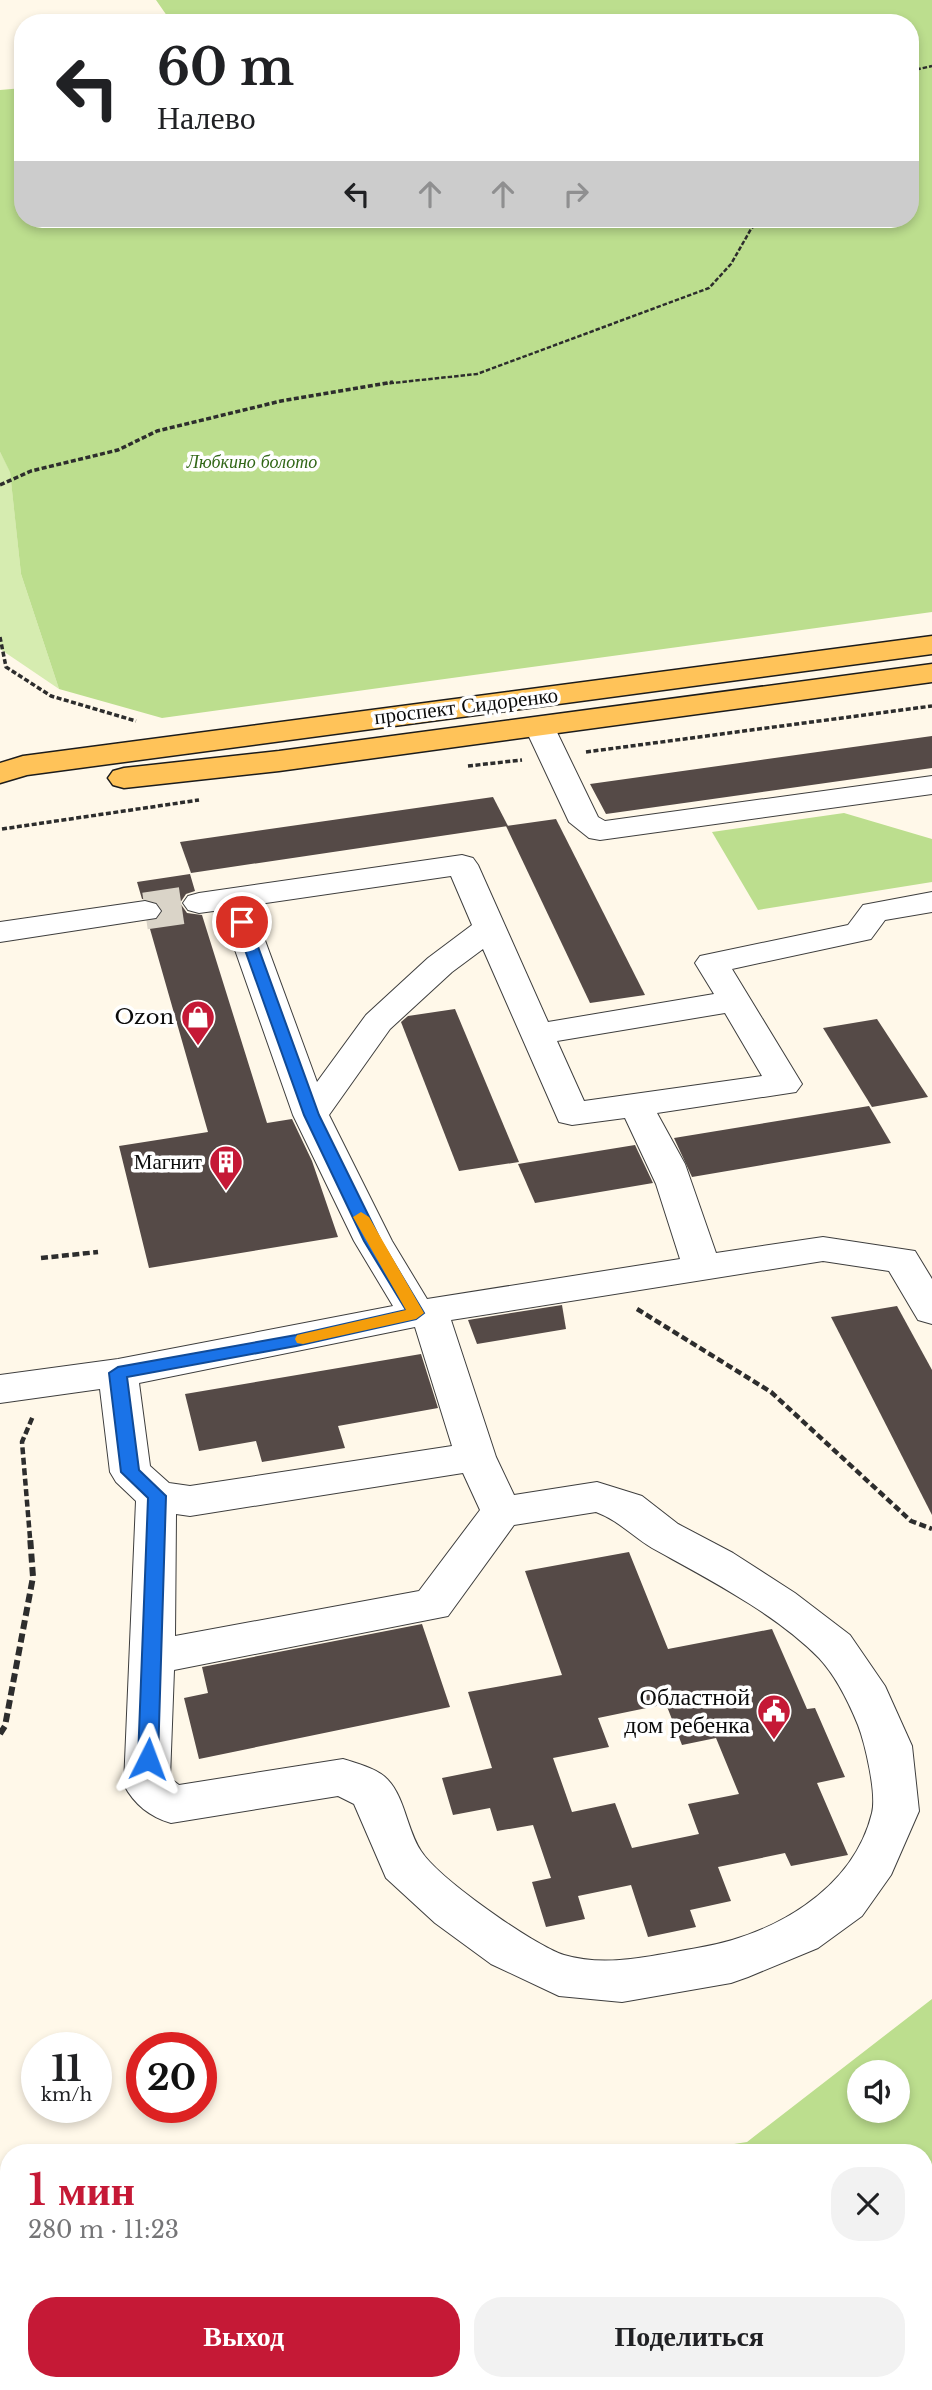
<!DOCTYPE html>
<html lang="ru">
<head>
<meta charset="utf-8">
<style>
	:root { --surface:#fff; --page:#f2f2f2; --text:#202124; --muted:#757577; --accent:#c51936 }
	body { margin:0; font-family:"Libre Baskerville",serif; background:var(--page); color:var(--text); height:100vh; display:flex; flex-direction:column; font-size:26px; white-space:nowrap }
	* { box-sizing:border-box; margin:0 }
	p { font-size:23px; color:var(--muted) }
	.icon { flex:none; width:38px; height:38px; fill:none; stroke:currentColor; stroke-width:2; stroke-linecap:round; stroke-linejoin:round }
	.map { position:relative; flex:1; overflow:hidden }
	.sheet { position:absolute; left:0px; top:2144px; width:933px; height:247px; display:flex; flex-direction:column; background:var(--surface); border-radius:28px 28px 0 0; box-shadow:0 4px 10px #0003 }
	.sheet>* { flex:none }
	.banner { position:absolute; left:14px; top:14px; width:905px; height:214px; border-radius:28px; box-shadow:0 4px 10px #0003; background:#fff; color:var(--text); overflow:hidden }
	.buttons { position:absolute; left:847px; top:2060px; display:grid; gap:14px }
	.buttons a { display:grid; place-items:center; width:63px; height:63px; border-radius:50%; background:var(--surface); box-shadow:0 4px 10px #0003; font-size:35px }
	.speed { position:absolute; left:21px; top:2032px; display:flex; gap:14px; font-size:35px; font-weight:700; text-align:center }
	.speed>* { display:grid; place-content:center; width:91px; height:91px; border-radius:50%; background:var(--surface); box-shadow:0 4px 10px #0003; line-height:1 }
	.speed small { font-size:18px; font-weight:400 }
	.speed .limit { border:10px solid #d22; background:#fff; color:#111 }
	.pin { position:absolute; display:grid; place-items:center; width:60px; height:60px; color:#fff; margin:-30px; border:4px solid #fff; border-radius:50%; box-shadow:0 2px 7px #0007 }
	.me { position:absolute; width:77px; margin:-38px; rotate:3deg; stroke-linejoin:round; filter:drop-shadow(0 0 5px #0008) }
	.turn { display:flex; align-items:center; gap:24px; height:147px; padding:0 28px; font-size:32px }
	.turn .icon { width:91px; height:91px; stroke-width:2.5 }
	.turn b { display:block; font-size:49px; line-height:60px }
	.lanes { display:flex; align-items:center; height:66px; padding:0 28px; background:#0003; justify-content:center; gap:35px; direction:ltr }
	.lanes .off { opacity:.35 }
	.round { display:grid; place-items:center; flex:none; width:74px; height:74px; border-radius:28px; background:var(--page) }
	.summary { display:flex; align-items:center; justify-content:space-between; height:119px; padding:0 28px }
	h1 { font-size:42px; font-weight:600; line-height:52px; color:var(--accent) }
	.primary-button { display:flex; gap:14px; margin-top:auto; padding:14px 28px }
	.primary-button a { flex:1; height:80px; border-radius:28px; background:var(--accent); color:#fff; font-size:28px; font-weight:600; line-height:80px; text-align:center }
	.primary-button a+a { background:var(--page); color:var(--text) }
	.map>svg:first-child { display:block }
	.green { fill:#d6ecb0 }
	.forest { fill:#bcde8e; fill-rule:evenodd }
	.building { fill:#554a47; fill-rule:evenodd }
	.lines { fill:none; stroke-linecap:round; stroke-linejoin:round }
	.minor-tunnel { stroke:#dad4c8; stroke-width:37; stroke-dasharray:37 18; stroke-linecap:butt }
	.minor-casing { stroke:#3e3e3e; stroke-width:2 }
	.major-casing { stroke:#1c1c1c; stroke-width:3 }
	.path-far3 { stroke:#2d2d2d; stroke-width:2.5; stroke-dasharray:4.5 2; stroke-linecap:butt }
	.path-far2 { stroke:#2d2d2d; stroke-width:3.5; stroke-dasharray:5 2.5; stroke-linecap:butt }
	.path-far1 { stroke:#2d2d2d; stroke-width:4.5; stroke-dasharray:7 3.5; stroke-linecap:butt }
	.path { stroke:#2d2d2d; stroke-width:6; stroke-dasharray:9 4.5; stroke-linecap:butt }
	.minor { fill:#fff; fill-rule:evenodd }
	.major { fill:#ffc359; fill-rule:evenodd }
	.route { fill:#1a73e8; stroke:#114b97; stroke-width:2 }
	.slow { fill:#f59e0b }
	.labels { text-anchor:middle; stroke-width:7; stroke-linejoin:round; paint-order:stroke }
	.far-park-label { font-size:18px; font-style:italic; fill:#316717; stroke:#fff }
	.street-label { font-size:21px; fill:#0b0b0b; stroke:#fff }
	.poi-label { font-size:21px; fill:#0b0b0b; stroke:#fff; text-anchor:end }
	.near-poi-label { font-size:24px; fill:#0b0b0b; stroke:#fff; text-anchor:end }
</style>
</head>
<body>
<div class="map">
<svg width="932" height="2390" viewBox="0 0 932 2390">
	<rect width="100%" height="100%" fill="#fff8e9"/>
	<path class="green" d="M 0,452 L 10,471 L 21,574 L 59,689 L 0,649 Z"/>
	<g class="forest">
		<path d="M 156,0 L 932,0 L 932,612 L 162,718 L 59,689 L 21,574 L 10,472 L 0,452 L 0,90 L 23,88 L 23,219 L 910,219 L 910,23 L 172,23 Z"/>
		<path d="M 844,813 L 932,839 L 932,882 L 758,910 L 712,832 Z"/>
		<path d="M 932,1999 L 932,2390 L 160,2390 L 162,2382 L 924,2382 L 924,2152 L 682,2152 L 747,2142 ZM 859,2072 L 898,2072 L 898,2110 L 859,2110 Z"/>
	</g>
	<g class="building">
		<path d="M 932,736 L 932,768 L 606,814 L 590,784 Z"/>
		<path d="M 493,797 L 508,826 L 191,873 L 180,842 Z"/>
		<path d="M 556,819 L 645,995 L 590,1003 L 506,826 Z"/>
		<path d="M 190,874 L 195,891 L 186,894 L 180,903 L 187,913 L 202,915 L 267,1123 L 292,1119 L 312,1161 L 338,1237 L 149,1268 L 119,1146 L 208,1132 L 148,922 L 158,920 L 164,911 L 157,901 L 142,899 L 137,882 Z"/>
		<path d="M 455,1009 L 519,1162 L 459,1171 L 401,1022 L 408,1016 Z"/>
		<path d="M 877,1019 L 928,1097 L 872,1107 L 823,1028 Z"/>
		<path d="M 869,1106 L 891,1143 L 692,1177 L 674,1138 Z"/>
		<path d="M 635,1145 L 653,1183 L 535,1203 L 518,1164 Z"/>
		<path d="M 562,1305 L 566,1329 L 477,1344 L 468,1320 Z"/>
		<path d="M 897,1306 L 932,1370 L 932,1515 L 831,1317 Z"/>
		<path d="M 421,1354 L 438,1408 L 338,1426 L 345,1448 L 262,1462 L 256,1441 L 199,1451 L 185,1394 Z"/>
		<path d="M 629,1552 L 668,1649 L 772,1629 L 807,1709 L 815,1708 L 845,1777 L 817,1783 L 848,1855 L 791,1866 L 785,1853 L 718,1867 L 731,1901 L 690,1910 L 696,1927 L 648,1937 L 631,1885 L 578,1896 L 585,1919 L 546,1927 L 532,1882 L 551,1878 L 533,1825 L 497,1831 L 490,1808 L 453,1815 L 442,1778 L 492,1768 L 468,1692 L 562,1675 L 525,1571 ZM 666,1704 L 682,1745 L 716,1738 L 739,1794 L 688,1804 L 699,1834 L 632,1848 L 615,1803 L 572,1812 L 553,1758 L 609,1747 L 598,1718 Z"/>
		<path d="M 422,1624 L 450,1707 L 199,1759 L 184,1698 L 208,1693 L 202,1667 Z"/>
	</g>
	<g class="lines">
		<path class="minor-tunnel" d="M 145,911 L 199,903"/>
		<g class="minor-casing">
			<g id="minor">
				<path d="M 539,717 L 550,720 L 554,726 L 598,817 L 605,821 L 932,776 L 932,794 L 600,840 L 589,838 L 569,822 L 524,726 L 528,720 Z"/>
				<path d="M 462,855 L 473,858 L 478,865 L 548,1022 L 714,994 L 695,963 L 700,956 L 848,925 L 863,905 L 932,892 L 932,912 L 885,920 L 871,939 L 732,969 L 802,1084 L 796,1092 L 657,1113 L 685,1164 L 716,1253 L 823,1237 L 915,1251 L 932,1279 L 932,1324 L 918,1320 L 889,1271 L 823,1261 L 451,1320 L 496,1457 L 514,1495 L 597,1482 L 642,1496 L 678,1524 L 733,1553 L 795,1593 L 850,1635 L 885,1686 L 912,1746 L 919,1811 L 891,1875 L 862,1916 L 818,1948 L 748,1977 L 731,1983 L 622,2002 L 559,1996 L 491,1964 L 435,1923 L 386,1878 L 354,1804 L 338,1796 L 171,1823 C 150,1817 134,1804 124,1785 L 136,1501 L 116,1482 L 110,1472 L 100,1389 L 0,1403 L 0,1375 L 118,1359 L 393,1306 L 354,1241 L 293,1115 L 221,910 L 199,913 L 188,910 L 183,903 L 188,896 L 199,893 ZM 451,876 L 472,925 L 428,958 L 366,1015 L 317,1082 L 252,905 ZM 483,949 L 559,1122 L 572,1125 L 625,1118 L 656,1184 L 680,1259 L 427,1299 L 392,1241 L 329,1115 L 390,1029 L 452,972 ZM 725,1013 L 762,1076 L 584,1101 L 557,1041 ZM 415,1327 L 452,1446 L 190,1486 L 169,1483 L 150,1466 L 139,1383 ZM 463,1473 L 480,1510 L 419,1591 L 175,1636 L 176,1514 L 190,1516 ZM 596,1512 C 618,1520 632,1536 652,1548 C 706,1578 775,1613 819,1658 C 836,1676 849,1703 858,1725 C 865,1743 877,1794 872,1813 C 853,1891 771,1936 697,1948 C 655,1955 607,1968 564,1955 C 533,1945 438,1878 421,1851 C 407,1830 405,1798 388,1780 C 379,1769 356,1763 343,1759 L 179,1785 L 170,1778 L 174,1670 L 448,1616 L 514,1525 Z"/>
				<path d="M 145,901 L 156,904 L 161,911 L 156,918 L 0,942 L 0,922 Z"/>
			</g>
		</g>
		<g class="major-casing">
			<g id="major">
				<path d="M 932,636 L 932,654 L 27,775 L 0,783 L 0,763 L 23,756 Z"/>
				<path d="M 932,664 L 932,682 L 279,771 L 124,788 L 113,785 L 108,778 L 113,771 L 124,768 L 279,751 Z"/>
			</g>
		</g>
		<g class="path-far3">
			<path d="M 910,71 L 932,66"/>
			<path d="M 383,384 L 477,374 L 709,288 L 731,264 L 751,229 L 761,219"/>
		</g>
		<g class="path-far2">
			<path d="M 0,485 L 31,471 L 118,450 L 157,431 L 281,401 L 393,382"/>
			<path d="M 0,637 L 6,667 L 51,696 L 136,721"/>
			<path d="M 586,752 L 932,706"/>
			<path d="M 468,766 L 522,760"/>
			<path d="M 2,829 L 199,800"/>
		</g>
		<g class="path-far1">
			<path d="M 41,1258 L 98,1252"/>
			<path d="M 637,1309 L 771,1392 L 911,1521 L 932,1529"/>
			<path d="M 30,1538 L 22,1442 L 33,1416"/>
		</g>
		<path class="path" d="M 0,1734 L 5,1726 L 33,1577 L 30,1536"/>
		<use href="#minor" class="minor"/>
		<use href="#major" class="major"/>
	</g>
	<path class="route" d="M 242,918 L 249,922 L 319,1115 L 381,1241 L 424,1313 L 416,1319 L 296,1346 L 127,1377 L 139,1470 L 166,1496 L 158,1759 L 155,1765 L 141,1765 L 138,1759 L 148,1498 L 121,1472 L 109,1373 L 118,1367 L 296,1335 L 406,1310 L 364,1241 L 304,1115 L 235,922 Z"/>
	<path class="slow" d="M 361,1212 L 369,1217 L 424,1313 L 416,1319 L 303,1344 L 297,1343 L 295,1339 L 297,1335 L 406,1310 L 353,1217 Z"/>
	<defs>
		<g id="shop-pin" transform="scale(1.75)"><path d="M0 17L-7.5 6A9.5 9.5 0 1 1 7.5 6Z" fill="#c51936" stroke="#fff"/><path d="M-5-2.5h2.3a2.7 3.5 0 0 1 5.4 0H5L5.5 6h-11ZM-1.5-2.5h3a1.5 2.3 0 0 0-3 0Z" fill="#fff"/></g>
		<g id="building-pin" transform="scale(1.75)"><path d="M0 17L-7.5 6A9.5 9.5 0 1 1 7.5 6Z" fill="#c51936" stroke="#fff"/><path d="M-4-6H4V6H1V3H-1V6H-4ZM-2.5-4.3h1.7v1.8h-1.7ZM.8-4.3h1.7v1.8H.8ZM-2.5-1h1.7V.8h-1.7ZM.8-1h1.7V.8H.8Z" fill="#fff"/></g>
		<g id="civic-pin" transform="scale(1.75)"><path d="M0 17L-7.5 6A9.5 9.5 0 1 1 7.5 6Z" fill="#c51936" stroke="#fff"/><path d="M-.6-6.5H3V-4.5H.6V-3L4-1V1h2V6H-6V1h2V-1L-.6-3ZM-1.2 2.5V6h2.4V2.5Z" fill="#fff"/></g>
	</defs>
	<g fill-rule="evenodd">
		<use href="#shop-pin" x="198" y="1017"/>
		<use href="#building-pin" x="226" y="1162"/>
		<use href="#civic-pin" x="774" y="1711"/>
	</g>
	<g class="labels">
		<g class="far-park-label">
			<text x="252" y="468">Любкино болото</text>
		</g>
		<g class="street-label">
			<text transform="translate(466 706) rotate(-7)" y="7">проспект Сидоренко</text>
		</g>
		<g class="poi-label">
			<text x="174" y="1024">Ozon</text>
			<text x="202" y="1169">Магнит</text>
		</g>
		<g class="near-poi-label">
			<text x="750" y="1705">Областной<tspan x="750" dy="28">дом ребенка</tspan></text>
		</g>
	</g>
</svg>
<div class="buttons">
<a><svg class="icon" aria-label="sound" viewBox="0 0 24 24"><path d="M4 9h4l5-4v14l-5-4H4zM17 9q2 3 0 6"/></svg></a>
</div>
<div class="speed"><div>11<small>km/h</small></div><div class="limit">20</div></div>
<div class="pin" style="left:242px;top:922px;background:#d93025"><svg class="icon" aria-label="arrive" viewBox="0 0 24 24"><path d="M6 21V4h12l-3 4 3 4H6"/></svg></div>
<svg class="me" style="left:148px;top:1759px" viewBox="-20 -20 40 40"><path d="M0-17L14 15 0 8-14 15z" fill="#1a73e8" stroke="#fff" stroke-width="4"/></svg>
<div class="banner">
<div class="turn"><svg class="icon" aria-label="left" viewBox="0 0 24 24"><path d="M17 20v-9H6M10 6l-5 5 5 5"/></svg><div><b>60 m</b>Налево</div></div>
<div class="lanes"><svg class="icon" aria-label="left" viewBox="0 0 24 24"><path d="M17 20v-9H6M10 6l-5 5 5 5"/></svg><svg class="icon off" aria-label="ahead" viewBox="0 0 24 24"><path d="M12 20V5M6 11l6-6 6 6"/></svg><svg class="icon off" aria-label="ahead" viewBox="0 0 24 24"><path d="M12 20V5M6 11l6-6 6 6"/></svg><svg class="icon off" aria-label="right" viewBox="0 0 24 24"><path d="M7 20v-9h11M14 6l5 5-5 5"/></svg></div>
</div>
<section class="sheet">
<div class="summary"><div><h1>1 мин</h1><p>280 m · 11:23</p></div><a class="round"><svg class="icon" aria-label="close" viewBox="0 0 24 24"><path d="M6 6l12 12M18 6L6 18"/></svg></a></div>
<div class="primary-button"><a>Выход</a><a>Поделиться</a></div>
</section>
</div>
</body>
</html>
